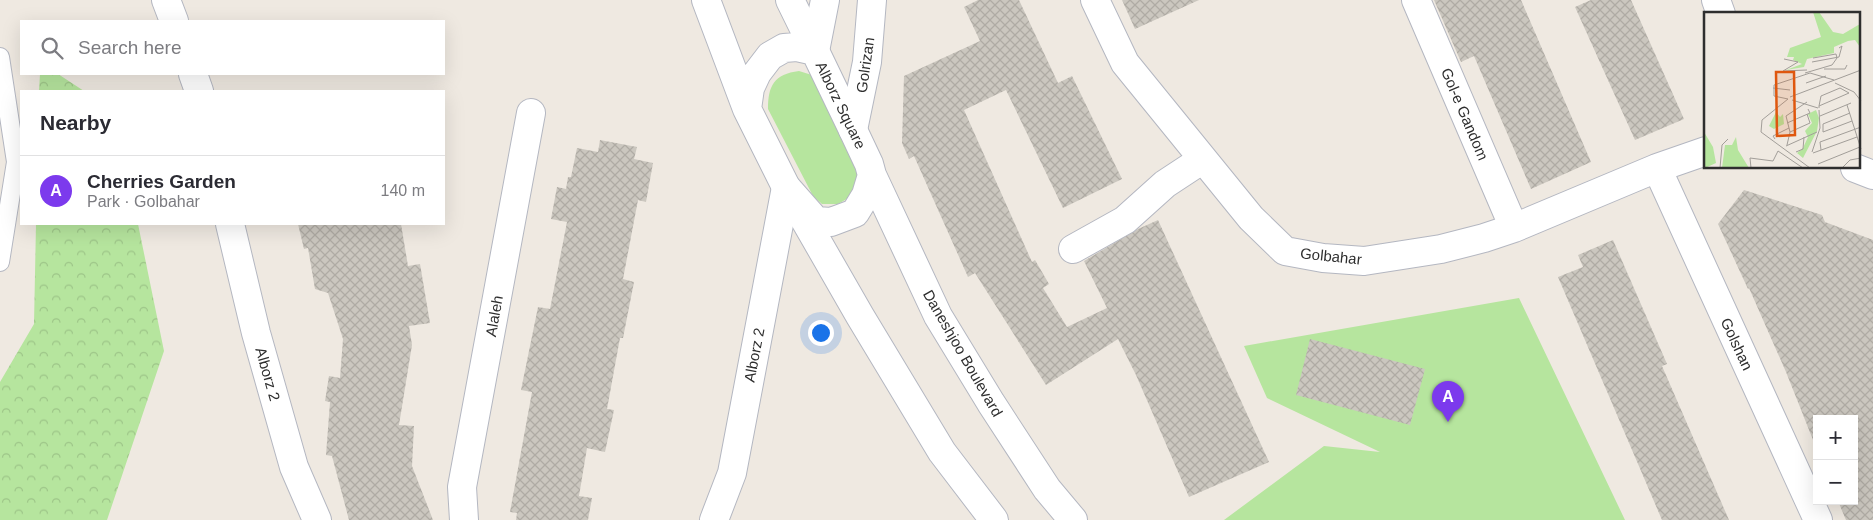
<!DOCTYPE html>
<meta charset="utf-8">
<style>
:root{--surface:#fff;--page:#f2f2f3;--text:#2b2b33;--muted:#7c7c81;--line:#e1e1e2;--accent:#7c3aed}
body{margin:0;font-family:Arial,sans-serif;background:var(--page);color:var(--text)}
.controls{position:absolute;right:15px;bottom:15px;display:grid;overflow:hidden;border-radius:0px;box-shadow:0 5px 20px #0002}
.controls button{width:45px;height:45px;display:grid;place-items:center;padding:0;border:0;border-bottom:1px solid var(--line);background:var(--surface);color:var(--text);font:25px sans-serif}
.you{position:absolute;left:820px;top:332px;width:18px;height:18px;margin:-12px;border:4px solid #fff;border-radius:50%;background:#1a73e8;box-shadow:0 0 0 8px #1a73e833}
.badge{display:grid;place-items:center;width:32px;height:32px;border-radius:50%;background:var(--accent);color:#fff;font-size:16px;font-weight:700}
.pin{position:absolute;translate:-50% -41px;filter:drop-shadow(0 1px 2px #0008)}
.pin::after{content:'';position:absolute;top:26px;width:18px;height:15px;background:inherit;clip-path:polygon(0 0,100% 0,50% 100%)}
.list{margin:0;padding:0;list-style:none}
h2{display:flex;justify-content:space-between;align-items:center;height:65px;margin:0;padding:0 20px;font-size:21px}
h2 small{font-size:16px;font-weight:400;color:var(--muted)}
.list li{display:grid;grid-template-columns:32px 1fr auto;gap:15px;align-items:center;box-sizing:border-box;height:70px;padding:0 20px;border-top:1px solid var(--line)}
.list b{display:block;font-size:19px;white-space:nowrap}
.list p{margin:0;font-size:16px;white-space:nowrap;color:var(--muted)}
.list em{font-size:16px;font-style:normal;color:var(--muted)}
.icon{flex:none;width:28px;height:28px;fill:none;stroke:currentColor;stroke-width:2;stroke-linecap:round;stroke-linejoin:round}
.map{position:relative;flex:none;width:1873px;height:520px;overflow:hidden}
.search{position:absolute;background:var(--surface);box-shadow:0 5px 20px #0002;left:20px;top:20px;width:425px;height:55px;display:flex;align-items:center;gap:12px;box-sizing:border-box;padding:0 18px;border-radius:0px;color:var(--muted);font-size:19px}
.panel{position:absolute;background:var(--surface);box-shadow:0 5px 20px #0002;left:20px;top:90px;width:425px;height:135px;border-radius:0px}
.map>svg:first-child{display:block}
.grass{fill:#b6e59e}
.forest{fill:url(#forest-crowns)}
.building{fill:url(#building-cross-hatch)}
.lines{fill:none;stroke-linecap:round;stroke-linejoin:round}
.service-casing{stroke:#b4b7c1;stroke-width:20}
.minor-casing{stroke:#b4b7c1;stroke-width:30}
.tertiary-casing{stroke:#b4b7c1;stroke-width:30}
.secondary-casing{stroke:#b4b7c1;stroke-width:30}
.service{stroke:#fff;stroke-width:18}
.minor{stroke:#fff;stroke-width:28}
.tertiary{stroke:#fff;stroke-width:28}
.secondary{stroke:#fff;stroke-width:28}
.labels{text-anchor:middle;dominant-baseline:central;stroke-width:4;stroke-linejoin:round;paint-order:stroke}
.street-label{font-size:15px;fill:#2e2e2e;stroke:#fff}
.inset-road{fill:none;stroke:#a29e99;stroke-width:1}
.view{fill:#df570e;fill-opacity:0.15;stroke:#df570e;stroke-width:2.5}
.inset-edge{fill:none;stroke:#2e2e2e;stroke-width:2.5}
</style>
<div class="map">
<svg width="1873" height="520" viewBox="0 0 1873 520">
<defs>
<pattern id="forest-crowns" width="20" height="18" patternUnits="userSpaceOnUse" patternTransform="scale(1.25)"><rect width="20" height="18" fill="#b6e59e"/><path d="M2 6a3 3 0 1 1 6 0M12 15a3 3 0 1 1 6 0" fill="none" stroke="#9dc588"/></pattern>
<pattern id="building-cross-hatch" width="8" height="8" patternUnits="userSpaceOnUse" patternTransform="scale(1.25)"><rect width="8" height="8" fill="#cbc7bf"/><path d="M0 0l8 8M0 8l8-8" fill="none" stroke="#afaba4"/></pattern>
</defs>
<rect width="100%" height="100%" fill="#efe9e1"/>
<path class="grass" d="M 799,71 L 815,76 L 858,171 L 859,184 L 852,196 L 838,204 L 822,204 L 813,196 L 768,109 C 768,86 774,74 799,71 Z
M 1519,298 L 1625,520 L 1224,520 L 1324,446 L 1380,452 L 1267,398 L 1244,346 Z"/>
<path class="forest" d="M 40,74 L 58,74 L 84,91 L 39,91 Z
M 36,224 L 138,224 L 164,351 L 107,520 L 0,520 L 0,382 L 34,324 Z"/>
<path class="building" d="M 978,0 L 1019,0 L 1058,83 L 1072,76 L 1122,179 L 1063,208 L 1006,90 L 964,110 L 1032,262 L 1035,260 L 1049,284 L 1043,288 L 1067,327 L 1107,308 L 1084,261 L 1138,229 L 1158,220 L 1269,462 L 1189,497 L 1136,375 L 1118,339 L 1046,385 L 975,273 L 968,277 L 914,156 L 909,159 L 902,143 L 904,76 L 980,41 L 964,7 Z
M 1122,0 L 1199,0 L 1135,29 Z
M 1434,0 L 1521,0 L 1591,162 L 1531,189 L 1474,56 L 1461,62 Z
M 1591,0 L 1631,0 L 1684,119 L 1635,140 L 1575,7 Z
M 600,140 L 637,147 L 634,159 L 653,163 L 646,202 L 638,200 L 623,279 L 634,282 L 623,338 L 620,338 L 607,409 L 614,410 L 605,452 L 587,448 L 579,496 L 592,498 L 588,520 L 516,520 L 517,513 L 510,512 L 532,392 L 521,390 L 538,307 L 550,309 L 567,222 L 551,219 L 557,187 L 566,189 L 568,177 L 571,177 L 577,148 L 598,152 Z
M 1744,190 L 1822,215 L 1825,222 L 1873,240 L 1873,520 L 1846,520 L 1838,501 L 1854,501 L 1854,419 L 1817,419 L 1817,450 L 1786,372 L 1749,288 L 1748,289 L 1718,224 Z
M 298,224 L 401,224 L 408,266 L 420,264 L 430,323 L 409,326 L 412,345 L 399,425 L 414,426 L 412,466 L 433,520 L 349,520 L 332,456 L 326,455 L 330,402 L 325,401 L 329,376 L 340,378 L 343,339 L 328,293 L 315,289 L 308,248 L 304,249 Z
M 1613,240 L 1667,364 L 1662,366 L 1729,520 L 1662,520 L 1558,277 L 1583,267 L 1578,255 Z
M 1310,339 L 1425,369 L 1410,425 L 1296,395 Z"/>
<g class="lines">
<defs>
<path id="service" d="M 0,57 L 16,162 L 0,262"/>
<path id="minor" d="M 166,0 L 174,21
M 1095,0 L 1125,63 L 1251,218 L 1285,251 L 1323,258 L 1364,261 L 1441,249 L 1484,238 L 1514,228 L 1657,168 L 1706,151
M 1416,0 L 1514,228
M 1716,0 L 1721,14
M 193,74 L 199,91
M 1657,168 L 1818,520
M 1855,168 L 1873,175
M 230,224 L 256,333 L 294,467 L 317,520
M 1073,249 L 1125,220 L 1165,184 L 1203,159
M 464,520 L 462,487 L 531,113
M 714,520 L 732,473 L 786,187"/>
<path id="tertiary" d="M 815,51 L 825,0
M 853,130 L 867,62 L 872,0"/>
<path id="secondary" d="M 706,0 L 747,109
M 790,0 L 815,51
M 797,47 L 815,51 L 853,130 L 869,164 L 872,175 L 866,195 L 855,213 L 831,222 L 816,221 L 786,187 L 747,109 L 750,88 L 757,73 L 770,56 L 784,48 Z
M 872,175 L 938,316 L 991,403 L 1047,489 L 1073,520
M 798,208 L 860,316 L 942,452 L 994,520"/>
</defs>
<use href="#service" class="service-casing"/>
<use href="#minor" class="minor-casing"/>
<use href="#tertiary" class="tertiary-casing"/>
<use href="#secondary" class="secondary-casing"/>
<use href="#service" class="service"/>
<use href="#minor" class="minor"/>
<use href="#tertiary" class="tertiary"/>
<use href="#secondary" class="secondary"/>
</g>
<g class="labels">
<g class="street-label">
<text transform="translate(865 65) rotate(-82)">Golrizan</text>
<text transform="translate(841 105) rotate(64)">Alborz Square</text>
<text transform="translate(1465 114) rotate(67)">Gol-e Gandom</text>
<text transform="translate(1331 256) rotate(6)">Golbahar</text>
<text transform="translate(494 316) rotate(-80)">Alaleh</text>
<text transform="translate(1737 344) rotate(65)">Golshan</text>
<text transform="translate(963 353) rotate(60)">Daneshjoo Boulevard</text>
<text transform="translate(754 355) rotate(-79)">Alborz 2</text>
<text transform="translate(268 374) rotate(74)">Alborz 2</text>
</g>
</g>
<g transform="translate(1704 12)">
<rect width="156" height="156" fill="#efe9e1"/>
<path d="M 72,100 L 76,105 L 79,102 L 80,112 L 70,117 L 65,114 ZM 32,125 L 34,138 L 45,156 L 18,156 L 21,133 L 28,133 Z" fill="#b6e59e"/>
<path d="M 109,0 L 115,0 L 129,20 L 139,22 L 156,12 L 156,35 L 151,28 L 144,29 L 130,35 L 130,41 L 103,47 L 100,55 L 82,58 L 98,52 L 89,48 L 90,45 L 83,45 L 86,36 L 117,25 ZM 0,120 L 9,135 L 12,151 L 1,156 Z" fill="#b6e59e"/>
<path d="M 112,98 L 115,106 L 113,119 L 99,146 L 93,141 L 99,136 L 104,125 L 101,119 L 108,111 L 104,102 Z" fill="#b6e59e"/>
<path class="inset-road" d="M 80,47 L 94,50 L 79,59 L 103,58M 108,50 L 135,45 L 138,34 L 135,36M 120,57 L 141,57 L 143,53M 101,61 L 128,53 L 133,46 L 132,42 L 109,46M 102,71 L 122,64M 131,71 L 150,80 L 157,89M 69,76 L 86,78M 86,85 L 157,58M 84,87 L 70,84 L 70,73 L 106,61 L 130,68M 84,87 L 58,108 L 57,120 L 106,156M 88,88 L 114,96M 143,93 L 157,137M 115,96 L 115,94 L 117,84 L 136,76 L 145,81 L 115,94M 146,101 L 119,112 L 119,120 L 148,109M 116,104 L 147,91M 83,111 L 106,101 L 104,97M 86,120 L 106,111 L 103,102M 71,127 L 69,124 L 85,116M 83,133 L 86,120 L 82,104 L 103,90M 82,134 L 113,120M 117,138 L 116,130 L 157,115M 92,140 L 99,137 L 100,125M 108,140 L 116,116 L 115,98M 109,141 L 153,125M 114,152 L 156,135M 16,156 L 18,133 L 24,127M 47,156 L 46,146 L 69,149 L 74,139 L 99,156M 138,156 L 146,148 L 157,146"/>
<path class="view" d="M 72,60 L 90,60 L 91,123 L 73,124 Z"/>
<rect width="156" height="156" class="inset-edge"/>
</g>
</svg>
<div class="controls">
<button>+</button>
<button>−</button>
</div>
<div class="you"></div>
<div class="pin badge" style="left:1448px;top:422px">A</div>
<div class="search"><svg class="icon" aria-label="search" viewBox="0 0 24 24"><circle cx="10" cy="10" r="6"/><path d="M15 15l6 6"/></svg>Search here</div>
<section class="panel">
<h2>Nearby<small></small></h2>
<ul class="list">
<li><span class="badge">A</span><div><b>Cherries Garden</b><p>Park · Golbahar</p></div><em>140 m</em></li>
</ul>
</section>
</div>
